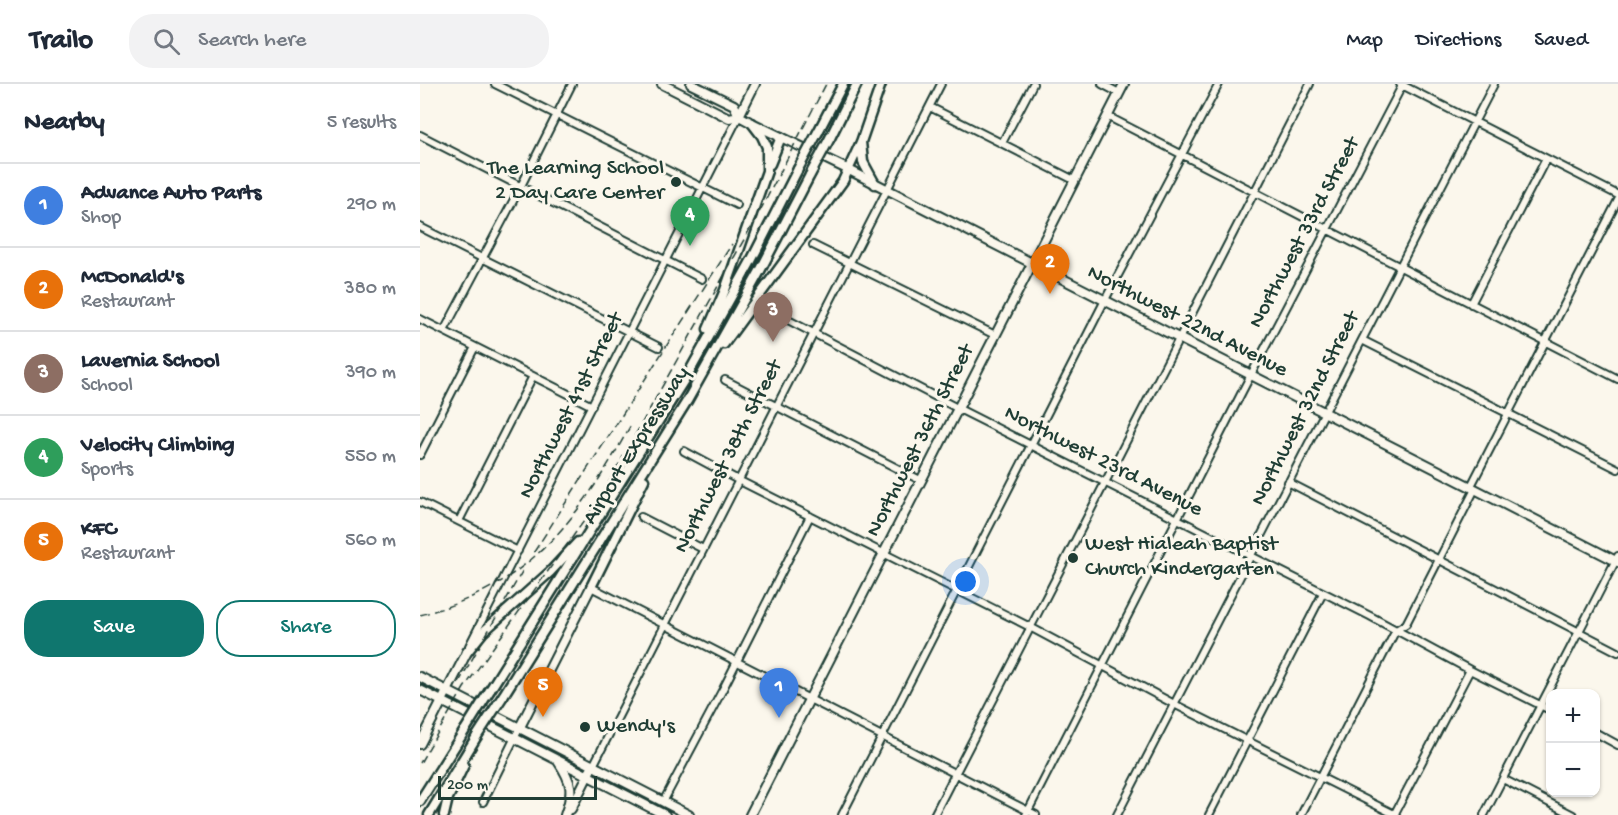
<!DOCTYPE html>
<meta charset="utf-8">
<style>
:root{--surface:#fff;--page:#f2f2f3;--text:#1f2937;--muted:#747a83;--line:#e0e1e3;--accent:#0f766e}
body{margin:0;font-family:"Gochi Hand",sans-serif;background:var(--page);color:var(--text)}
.controls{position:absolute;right:18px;bottom:18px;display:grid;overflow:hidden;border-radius:12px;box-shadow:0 2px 4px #0004}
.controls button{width:54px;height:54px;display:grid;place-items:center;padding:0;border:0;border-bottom:2px solid var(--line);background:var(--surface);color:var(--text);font:30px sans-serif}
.scale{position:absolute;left:18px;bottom:15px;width:159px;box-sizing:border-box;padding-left:6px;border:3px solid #1f3d34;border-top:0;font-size:16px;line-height:21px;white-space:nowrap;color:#1f3d34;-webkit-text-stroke:4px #fbf7ec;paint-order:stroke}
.you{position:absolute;left:546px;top:498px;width:21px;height:21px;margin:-15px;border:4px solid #fff;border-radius:50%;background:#1a73e8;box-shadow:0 0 0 9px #1a73e833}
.badge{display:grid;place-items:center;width:39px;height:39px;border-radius:50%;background:var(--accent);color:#fff;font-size:20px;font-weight:700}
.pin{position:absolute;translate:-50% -50px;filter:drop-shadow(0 2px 3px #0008)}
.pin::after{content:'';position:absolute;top:32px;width:21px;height:18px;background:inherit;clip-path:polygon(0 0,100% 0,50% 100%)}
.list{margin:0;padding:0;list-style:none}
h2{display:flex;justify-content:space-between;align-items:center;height:78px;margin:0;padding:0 24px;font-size:26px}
h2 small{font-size:20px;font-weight:400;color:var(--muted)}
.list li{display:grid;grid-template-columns:39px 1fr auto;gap:18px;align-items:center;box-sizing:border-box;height:84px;padding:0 24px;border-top:2px solid var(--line)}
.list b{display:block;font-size:22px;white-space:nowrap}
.list p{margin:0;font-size:20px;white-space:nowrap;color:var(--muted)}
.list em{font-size:20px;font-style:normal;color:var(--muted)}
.actions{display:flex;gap:12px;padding:18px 24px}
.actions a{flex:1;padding:14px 0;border:2px solid var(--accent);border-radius:24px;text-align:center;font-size:21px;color:var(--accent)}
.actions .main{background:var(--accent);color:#fff}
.icon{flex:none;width:33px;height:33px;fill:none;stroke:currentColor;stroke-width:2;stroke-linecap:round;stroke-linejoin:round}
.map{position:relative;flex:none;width:1198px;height:731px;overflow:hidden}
header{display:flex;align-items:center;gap:36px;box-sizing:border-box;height:84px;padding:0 30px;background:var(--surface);border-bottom:2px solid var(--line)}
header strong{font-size:28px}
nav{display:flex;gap:33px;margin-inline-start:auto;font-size:21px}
.search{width:420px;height:54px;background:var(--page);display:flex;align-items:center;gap:15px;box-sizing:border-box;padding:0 21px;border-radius:24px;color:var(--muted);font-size:22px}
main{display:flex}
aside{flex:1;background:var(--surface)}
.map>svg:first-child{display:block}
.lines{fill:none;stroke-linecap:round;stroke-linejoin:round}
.minor-casing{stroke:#1f3d34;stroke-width:10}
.major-casing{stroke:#1f3d34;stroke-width:12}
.highway-casing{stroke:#1f3d34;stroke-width:13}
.minor{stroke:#fbf7ec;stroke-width:6}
.major{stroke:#fbf7ec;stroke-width:8}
.highway{stroke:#fbf7ec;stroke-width:8}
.rail{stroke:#1f3d34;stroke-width:1.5;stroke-dasharray:9 4.5;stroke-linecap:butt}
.highway-bridge-casing{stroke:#1f3d34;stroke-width:13;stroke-linecap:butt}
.highway-bridge{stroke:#fbf7ec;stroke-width:8}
.poi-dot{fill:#1f3d34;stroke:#fbf7ec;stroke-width:2}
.labels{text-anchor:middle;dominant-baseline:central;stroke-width:6;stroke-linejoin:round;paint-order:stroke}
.poi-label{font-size:22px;fill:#1f3d34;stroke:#fbf7ec;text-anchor:start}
.street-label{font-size:22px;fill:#1f3d34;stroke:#fbf7ec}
</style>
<header>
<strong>Trailo</strong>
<div class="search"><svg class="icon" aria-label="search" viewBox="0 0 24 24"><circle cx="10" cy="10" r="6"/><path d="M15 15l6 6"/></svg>Search here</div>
<nav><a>Map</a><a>Directions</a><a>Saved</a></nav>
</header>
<main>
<aside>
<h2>Nearby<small>5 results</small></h2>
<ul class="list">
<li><span class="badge" style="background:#3f7fe0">1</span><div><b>Advance Auto Parts</b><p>Shop</p></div><em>290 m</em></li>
<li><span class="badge" style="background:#e8710a">2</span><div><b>McDonald's</b><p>Restaurant</p></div><em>380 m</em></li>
<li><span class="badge" style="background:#8d6e63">3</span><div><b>Lavernia School</b><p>School</p></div><em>390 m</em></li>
<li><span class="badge" style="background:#2e9e5b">4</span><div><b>Velocity Climbing</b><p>Sports</p></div><em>550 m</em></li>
<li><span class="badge" style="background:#e8710a">5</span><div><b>KFC</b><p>Restaurant</p></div><em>560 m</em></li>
</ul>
<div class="actions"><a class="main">Save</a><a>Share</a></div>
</aside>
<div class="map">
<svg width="1198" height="731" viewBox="0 0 1198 731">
<rect width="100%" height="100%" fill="#fbf7ec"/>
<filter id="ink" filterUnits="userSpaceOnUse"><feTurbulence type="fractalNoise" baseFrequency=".0167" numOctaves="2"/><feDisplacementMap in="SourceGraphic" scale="12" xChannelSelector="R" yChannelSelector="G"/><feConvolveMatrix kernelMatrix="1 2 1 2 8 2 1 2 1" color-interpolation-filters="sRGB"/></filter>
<g filter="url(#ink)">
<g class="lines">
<defs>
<path id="minor" d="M 75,0 L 317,121
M 682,0 L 699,9
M 980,0 L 1198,111
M 510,23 L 654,96
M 687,32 L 1198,295
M 0,51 L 282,195
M 582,59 L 613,0
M 0,143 L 239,263
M 393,161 L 575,251
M 1051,220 L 1126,75
M 349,226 L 537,324 L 950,532 L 1050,586 L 1130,626
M 0,235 L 172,322
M 24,247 L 101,102 L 152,0
M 942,256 L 1198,385
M 305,296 L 500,396
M 264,367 L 318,396 L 610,543 L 754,620 L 976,731
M 0,371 L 55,263
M 868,398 L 1198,568
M 1051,402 L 1198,116
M 0,418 L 98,467
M 221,433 L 283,465
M 39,437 L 113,292
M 171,503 L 616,731
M 49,562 L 319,32
M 1176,649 L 1198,661
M 173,682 L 521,0
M 1083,695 L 1153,731
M 63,718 L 99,645
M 243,718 L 303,605 L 390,432
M 422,731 L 685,216 L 799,0
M 514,731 L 890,0
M 606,731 L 823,306 L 983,0
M 697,731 L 1074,0
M 789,731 L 903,509
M 881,731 L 976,546 L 986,540 L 1055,405
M 974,731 L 1050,586
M 1064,731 L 1198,472"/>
<path id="major" d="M 242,0 L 309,34 L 319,32
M 271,0 L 314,21 L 319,32 L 332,39 L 427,85 L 1198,478
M 319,32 L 335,0
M 0,593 L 269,731
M 0,606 L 245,731
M 99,645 L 171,503
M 0,660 L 47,568
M 138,677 C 152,698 154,707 145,731
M 151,725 L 170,687
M 330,731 L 704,0"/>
<path id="highway" d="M 398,48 L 423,0
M 410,54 L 437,0
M 441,58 L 443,78 L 455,100
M 350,80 L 361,53
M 288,245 L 305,206 L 347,87 L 347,63 L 342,52 L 332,39
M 304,260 L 423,97 L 441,58 L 461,0
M 171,503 L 224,396
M 47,568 L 63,548 L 130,488 L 158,458
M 70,606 L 271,285 L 330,179 L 378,85
M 83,612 L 267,317 L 340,187 L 390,91
M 0,717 L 45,646
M 9,731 L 57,652
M 24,731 L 28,714 L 44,681"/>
</defs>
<use href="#minor" class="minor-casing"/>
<use href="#major" class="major-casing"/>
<use href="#highway" class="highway-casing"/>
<use href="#minor" class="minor"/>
<use href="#major" class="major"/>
<use href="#highway" class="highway"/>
<path class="rail" d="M 114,468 L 312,160
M 0,531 C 112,502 159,434 212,339
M 38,600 L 103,486
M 0,679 L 44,604 L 179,416 L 341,125 L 406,0"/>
<defs>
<path id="highway-bridge" d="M 378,85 L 398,48
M 390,91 L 410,54
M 45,646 L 70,606
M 57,652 L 83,612"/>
</defs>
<use href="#highway-bridge" class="highway-bridge-casing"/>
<use href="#highway-bridge" class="highway-bridge"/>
</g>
</g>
<g class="poi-dot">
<circle cx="256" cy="98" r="6"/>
<circle cx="653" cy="474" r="6"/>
<circle cx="165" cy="643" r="6"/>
</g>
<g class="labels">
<g class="poi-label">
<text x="244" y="85" text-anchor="end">The Learning School<tspan x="244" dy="25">2 Day Care Center</tspan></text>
<text x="665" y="461">West Hialeah Baptist<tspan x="665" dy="25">Church Kindergarten</tspan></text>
<text x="177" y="643">Wendy's</text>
</g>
<g class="street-label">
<text transform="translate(885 149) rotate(-62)">Northwest 33rd Street</text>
<text transform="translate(767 238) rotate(27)">Northwest 22nd Avenue</text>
<text transform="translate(152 322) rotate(-63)">Northwest 41st Street</text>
<text transform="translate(886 325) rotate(-63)">Northwest 32nd Street</text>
<text transform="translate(501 357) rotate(-63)">Northwest 36th Street</text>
<text transform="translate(217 362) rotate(-58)">Airport Expressway</text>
<text transform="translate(309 373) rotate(-63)">Northwest 38th Street</text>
<text transform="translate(683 378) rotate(27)">Northwest 23rd Avenue</text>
</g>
</g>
</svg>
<div class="controls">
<button>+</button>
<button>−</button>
</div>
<div class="scale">200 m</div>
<div class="you"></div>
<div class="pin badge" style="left:359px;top:634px;background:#3f7fe0">1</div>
<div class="pin badge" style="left:630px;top:210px;background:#e8710a">2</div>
<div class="pin badge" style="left:353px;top:258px;background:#8d6e63">3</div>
<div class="pin badge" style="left:270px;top:162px;background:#2e9e5b">4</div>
<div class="pin badge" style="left:123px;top:633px;background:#e8710a">5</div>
</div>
</main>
